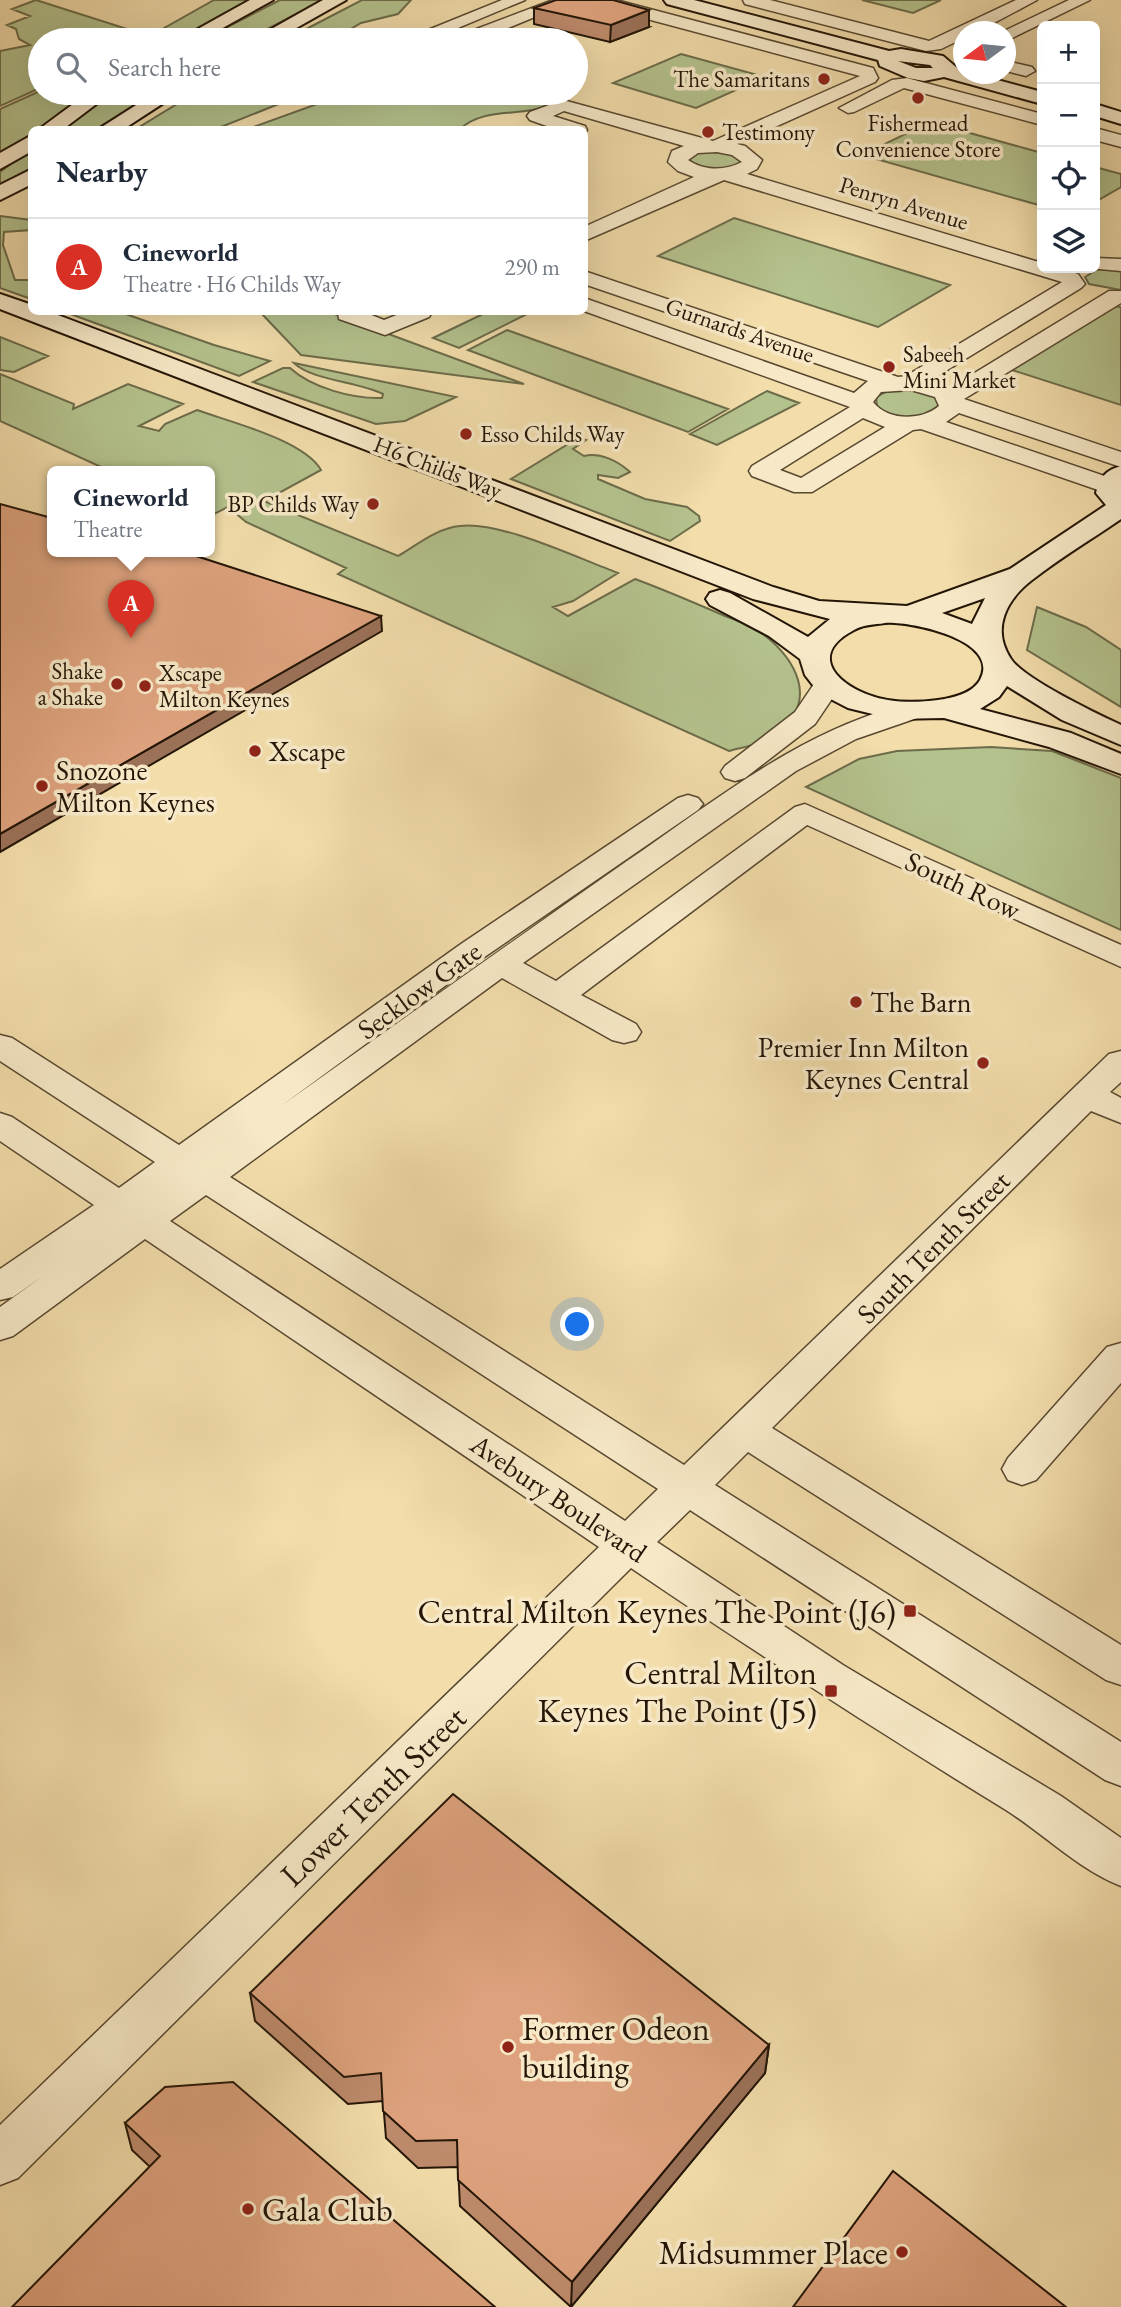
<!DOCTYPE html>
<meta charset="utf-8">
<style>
:root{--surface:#fff;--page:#f2f2f3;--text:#1f2937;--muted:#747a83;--line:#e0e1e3;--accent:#d93025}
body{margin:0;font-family:"EB Garamond",serif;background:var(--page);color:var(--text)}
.controls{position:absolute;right:21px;top:21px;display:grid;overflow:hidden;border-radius:10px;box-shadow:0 7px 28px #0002}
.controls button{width:63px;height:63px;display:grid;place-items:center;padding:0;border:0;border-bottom:2px solid var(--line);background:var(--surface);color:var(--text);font:35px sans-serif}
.compass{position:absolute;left:953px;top:21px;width:63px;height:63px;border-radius:50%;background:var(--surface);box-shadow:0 7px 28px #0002;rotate:255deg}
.you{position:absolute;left:578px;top:1325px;width:24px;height:24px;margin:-18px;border:5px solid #fff;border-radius:50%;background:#1a73e8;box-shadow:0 0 0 10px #1a73e833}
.badge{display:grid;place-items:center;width:46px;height:46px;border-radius:50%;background:var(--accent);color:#fff;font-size:23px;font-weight:700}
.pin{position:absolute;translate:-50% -58px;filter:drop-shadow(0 2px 4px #0008)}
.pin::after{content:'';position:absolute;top:37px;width:24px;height:21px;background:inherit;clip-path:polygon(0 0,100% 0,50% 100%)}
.popup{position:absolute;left:47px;top:466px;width:168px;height:91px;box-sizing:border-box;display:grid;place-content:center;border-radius:10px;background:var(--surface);filter:drop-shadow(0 2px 5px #0005);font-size:23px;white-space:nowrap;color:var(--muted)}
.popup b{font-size:26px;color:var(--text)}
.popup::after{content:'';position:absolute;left:50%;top:100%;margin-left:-14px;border:14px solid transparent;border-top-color:var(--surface)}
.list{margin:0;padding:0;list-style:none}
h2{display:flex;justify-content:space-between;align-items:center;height:91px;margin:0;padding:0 28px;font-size:30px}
h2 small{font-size:23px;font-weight:400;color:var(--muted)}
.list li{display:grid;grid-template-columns:46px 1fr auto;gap:21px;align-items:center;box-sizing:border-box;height:98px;padding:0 28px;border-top:2px solid var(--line)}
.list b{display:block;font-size:26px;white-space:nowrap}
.list p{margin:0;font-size:23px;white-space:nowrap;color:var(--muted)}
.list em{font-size:23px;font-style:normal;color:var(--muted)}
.icon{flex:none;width:38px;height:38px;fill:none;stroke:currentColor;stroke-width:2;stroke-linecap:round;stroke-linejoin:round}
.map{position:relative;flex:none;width:1121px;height:2307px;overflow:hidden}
.search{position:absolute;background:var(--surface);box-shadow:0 7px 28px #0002;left:28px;top:28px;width:560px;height:77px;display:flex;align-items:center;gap:18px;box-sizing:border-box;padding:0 24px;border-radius:38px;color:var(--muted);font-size:26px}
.panel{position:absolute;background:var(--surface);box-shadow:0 7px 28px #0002;left:28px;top:126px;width:560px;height:189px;border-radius:10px}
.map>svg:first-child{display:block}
.green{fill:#b4c28d;stroke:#6c6c4a;stroke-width:2}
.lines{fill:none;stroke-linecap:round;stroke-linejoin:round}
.street-casing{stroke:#584830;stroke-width:3}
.secondary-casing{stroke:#241607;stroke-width:4}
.street{fill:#f7e9c8;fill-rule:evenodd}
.secondary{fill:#f7e9c8;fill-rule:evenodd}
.wall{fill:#be8b6c;stroke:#241607;stroke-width:2}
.shaded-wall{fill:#9b7158;stroke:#241607;stroke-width:2}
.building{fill:#dda27d;stroke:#241607;stroke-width:2}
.poi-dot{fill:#8f2418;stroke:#f7e9c8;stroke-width:2.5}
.labels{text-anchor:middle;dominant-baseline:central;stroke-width:7;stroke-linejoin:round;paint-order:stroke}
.far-poi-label{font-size:23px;fill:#241607;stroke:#f7e9c8;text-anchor:start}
.far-street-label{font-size:23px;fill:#241607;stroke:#f7e9c8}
.poi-label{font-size:28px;fill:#241607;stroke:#f7e9c8;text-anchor:start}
.street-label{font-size:28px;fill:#241607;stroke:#f7e9c8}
.near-poi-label{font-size:33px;fill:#241607;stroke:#f7e9c8;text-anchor:end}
.near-street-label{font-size:33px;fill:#241607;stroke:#f7e9c8}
</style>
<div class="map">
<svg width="1121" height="2307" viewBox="0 0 1121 2307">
<rect width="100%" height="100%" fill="#f2ddab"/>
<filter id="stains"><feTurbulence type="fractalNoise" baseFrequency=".00286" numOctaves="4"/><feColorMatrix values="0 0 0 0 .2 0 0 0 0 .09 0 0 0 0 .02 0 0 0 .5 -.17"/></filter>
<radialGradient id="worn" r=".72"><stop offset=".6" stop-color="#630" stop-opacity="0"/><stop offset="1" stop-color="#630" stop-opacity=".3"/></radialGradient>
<path class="green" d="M 36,0 L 146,35 L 137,40 L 40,40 L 40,88 L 0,106 L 0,51 L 30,45 L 19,39 L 16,29 L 7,25 L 30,16 L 12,9 Z
M 214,0 L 264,0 L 187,40 L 143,40 Z
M 280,0 L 323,0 L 246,40 L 202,40 Z
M 362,0 L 411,0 L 398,14 L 361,23 L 332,40 L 285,40 Z
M 862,0 L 941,0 L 913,13 Z
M 681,54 L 765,77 L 696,108 L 613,83 Z
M 40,91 L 101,93 L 48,129 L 32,130 L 31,141 L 0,163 L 0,109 Z
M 112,93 L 158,93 L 96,129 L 59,130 Z
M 195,93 L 306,93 L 216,129 L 136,129 Z
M 322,93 L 554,93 L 552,104 C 523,118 485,106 460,129 L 245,130 L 320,103 Z
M 930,122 L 1042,153 L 1042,206 L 862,155 Z
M 31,149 L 31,168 L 0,186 L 0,172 Z
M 731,151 L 744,163 L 723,171 L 689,166 L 685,155 L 691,152 Z
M 1095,167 L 1121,174 L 1121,187 L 1095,202 Z
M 0,216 L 31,220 L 31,230 L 4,232 L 3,245 L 15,280 L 31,280 L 31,299 L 0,288 Z
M 734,218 L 950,285 L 878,327 L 658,256 Z
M 1098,269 L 1121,270 L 1121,290 L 1089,284 L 1085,277 Z
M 1110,306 L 1121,307 L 1121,405 L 1012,370 Z
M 65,312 L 120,312 L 214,345 L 270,361 L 239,376 Z
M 260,312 L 329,312 L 524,384 L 301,355 Z
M 487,312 L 529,313 L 459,348 L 433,338 Z
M 507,330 L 728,409 L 688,432 L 468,350 Z
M 0,337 L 48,356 L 14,372 L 0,370 Z
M 294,363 L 456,397 L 405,421 L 376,424 L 253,382 L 283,368 L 290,368 C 312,388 353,399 382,398 L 383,394 C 357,381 313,381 294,363 Z
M 0,374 L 74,404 L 73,409 L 128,384 L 183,404 L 139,426 L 159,431 L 165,424 L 197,410 C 230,422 304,440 321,470 L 264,501 L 398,556 C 417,545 437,528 460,526 C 501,521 577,558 618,573 L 573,601 L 553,607 L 568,616 L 635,579 C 665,590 695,603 725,616 C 735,620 749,624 759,631 C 796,658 821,701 775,735 C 763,744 743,747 729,751 L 338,574 L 346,568 L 246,522 L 228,507 L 210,516 L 210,472 L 112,472 L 0,421 Z
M 910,388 L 937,397 L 940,407 C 926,423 892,418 877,407 L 876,397 L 889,390 Z
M 767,391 L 799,403 L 717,445 L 690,434 Z
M 578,437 L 586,440 L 573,449 L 584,456 C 600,452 618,461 630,472 L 618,478 L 598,475 L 598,479 L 645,499 L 687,507 L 699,516 L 700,521 L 670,541 L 511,479 L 568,444 L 559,439 Z
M 1037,607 L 1086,627 L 1121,650 L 1121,707 L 1027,650 Z
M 991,747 L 1052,751 L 1121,778 L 1121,930 L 806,787 L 859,759 L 897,751 Z"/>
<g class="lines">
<defs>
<path id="street" d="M 502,0 L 525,0 L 453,30 L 466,33 L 553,0 L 576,0 L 479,40 L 453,40 L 428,30 Z
M 589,0 L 616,0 L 873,68 L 878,78 L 875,82 L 737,144 L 745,146 L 762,160 L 757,169 L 747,174 L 1042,263 L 1042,268 L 1059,268 L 1078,274 L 1085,284 L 1081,288 L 931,380 L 950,388 L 1109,291 L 1121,291 L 1121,303 L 964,399 L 1121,452 L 1121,467 L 959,413 L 946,422 L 1119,481 L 1119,491 L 1101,491 L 921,429 L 913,430 L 812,492 L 794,492 L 752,476 L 749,471 L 752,466 L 850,407 L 584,311 L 584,298 L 854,393 L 868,381 L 584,284 L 584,271 L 898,377 L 906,376 L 1062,282 L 724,180 L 584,241 L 584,227 L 694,177 L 678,171 L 668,162 L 672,151 L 684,146 L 564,111 L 553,116 L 585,126 L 587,130 L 584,134 L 584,130 L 558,130 L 530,120 L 527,116 L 530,112 L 563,100 L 713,141 L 860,76 L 591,4 ZM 717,152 L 732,155 L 742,162 C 725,171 704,171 688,160 L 698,153 ZM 911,390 L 935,397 L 939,406 C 921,421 888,421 873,402 L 881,392 ZM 863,418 L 885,427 L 801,478 L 780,470 Z
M 743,0 L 770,0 L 929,41 L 1016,0 L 1037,0 L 977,32 L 964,32 L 964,38 L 941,49 L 926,51 L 745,4 Z
M 1069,0 L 1090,0 L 1006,41 L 1006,32 L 1002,32 Z
M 1006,61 L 1032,67 L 1035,71 L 1026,76 L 1006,71 Z
M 907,78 L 1042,114 L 1042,125 L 904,88 L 854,112 L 848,113 L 839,108 L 892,80 Z
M 1095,128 L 1121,135 L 1121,147 L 1095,140 Z
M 1095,258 L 1121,259 L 1121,271 L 1088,268 L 1095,268 Z
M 338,312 L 364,312 L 384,320 L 404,312 L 432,312 L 429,317 L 385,335 L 339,319 Z
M 828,676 L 838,678 L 842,684 L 815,724 L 745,778 L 735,781 L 725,778 L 721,772 L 725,766 L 795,712 L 818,678 Z
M 907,704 L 917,706 L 921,712 L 917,718 L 856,739 L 796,771 L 523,963 L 556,981 L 795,807 L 805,804 L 1121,945 L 1121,967 L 807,825 L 581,995 L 636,1024 L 641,1032 L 636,1040 L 624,1043 L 612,1040 L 502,978 L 230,1177 L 684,1465 L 1109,1054 L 1121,1051 L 1121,1082 L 1110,1092 L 1121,1098 L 1121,1123 L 1091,1111 L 772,1428 L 1121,1645 L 1121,1685 L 1106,1680 L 748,1452 L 715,1485 L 1121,1742 L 1121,1786 L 1105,1780 L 690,1510 L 657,1542 L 843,1665 L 1061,1796 L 1121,1838 L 1121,1886 C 1079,1870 1044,1834 1006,1810 C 879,1732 755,1652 631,1568 L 18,2178 L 0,2185 L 0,2125 L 599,1547 L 145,1239 L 13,1336 L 0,1340 L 0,1307 L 43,1276 L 13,1297 L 0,1300 L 0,1269 L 94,1205 L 0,1141 L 0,1113 L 12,1117 L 119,1188 L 155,1162 L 0,1061 L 0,1035 L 12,1038 L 179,1145 L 461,944 L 678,798 L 688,795 L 698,798 L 703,804 L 698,810 L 483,958 L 281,1106 C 396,1024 511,942 627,861 C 715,801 801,730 907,704 ZM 206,1195 L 658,1489 L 625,1521 L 170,1221 Z
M 1121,1343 L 1121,1383 L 1036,1480 L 1022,1485 L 1008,1480 L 1002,1469 L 1008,1458 L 1107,1347 Z"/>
<path id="secondary" d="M 250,0 L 273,0 L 201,40 L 178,40 Z
M 323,0 L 346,0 L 275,40 L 252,40 Z
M 664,0 L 694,0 L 889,51 L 901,49 L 943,56 L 964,74 L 975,74 L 1042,92 L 1042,104 L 944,77 L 924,81 L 908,78 L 880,66 L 878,60 L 667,4 ZM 898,61 L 930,65 L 933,68 L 916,68 Z
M 88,93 L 111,93 L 62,130 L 38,130 Z
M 155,93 L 179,93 L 122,130 L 97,130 Z
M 1095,104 L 1121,112 L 1121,124 L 1095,116 Z
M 32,135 L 32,151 L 0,169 L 0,153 Z
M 32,169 L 32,184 L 0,200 L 0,185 Z
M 0,294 L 32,305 L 32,312 L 50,312 L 773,587 L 819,601 L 907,606 L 1010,569 L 1106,505 L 1096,493 C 1099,478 1106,470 1121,466 L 1121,519 C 1092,539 1060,558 1032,580 C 1006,600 991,629 1011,659 C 1024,679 1097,714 1121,725 L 1121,745 L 1062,720 L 1007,686 L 999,697 L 980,709 L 1071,733 L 1121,754 L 1121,774 L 1049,747 L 944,718 L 893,719 L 848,708 L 819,693 L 805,675 L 800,659 L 769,636 L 710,605 L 706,599 L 710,593 L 720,590 L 730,593 L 808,637 L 830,619 L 753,599 L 0,309 ZM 985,598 L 972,624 L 942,613 ZM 885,623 C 910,621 1002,640 980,680 C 972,694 952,698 938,700 C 915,703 890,703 869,695 C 833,682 810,653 854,630 C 864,624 874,625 885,623 Z"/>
</defs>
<use href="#street" class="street-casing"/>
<use href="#secondary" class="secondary-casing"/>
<use href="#street" class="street"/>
<use href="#secondary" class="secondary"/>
</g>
<path class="wall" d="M 534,8 L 649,27 L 610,42 L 534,24 Z
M 250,1993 L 769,2045 L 765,2073 L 571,2307 L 460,2206 L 458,2167 L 418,2168 L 386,2138 L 383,2101 L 348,2104 L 255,2021 Z
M 125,2123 L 495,2307 L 150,2167 L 132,2150 Z"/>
<path class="shaded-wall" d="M 649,10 L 649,27 L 610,42 L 611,25 Z
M 381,616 L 382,631 L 0,852 L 0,834 Z
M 769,2045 L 765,2073 L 571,2307 L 572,2282 Z"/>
<path class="building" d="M 556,0 L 613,0 L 649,10 L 611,25 L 534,8 Z
M 0,504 L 52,518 L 52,552 L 184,552 L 381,616 L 0,834 Z
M 453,1794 L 769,2045 L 572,2282 L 458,2180 L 457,2140 L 416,2141 L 383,2111 L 381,2073 L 344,2077 L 250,1993 Z
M 233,2082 L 495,2307 L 12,2307 L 160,2156 L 125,2123 L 165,2087 Z
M 893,2171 L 1066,2307 L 793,2307 Z"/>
<g class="poi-dot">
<circle cx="824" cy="79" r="7"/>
<circle cx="918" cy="98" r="7"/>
<circle cx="708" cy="132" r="7"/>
<circle cx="889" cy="367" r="7"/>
<circle cx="466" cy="434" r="7"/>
<circle cx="373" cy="504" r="7"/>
<circle cx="117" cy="684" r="7"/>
<circle cx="145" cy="686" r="7"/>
<circle cx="255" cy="751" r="7"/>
<circle cx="42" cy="786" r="7"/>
<circle cx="856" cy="1002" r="7"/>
<circle cx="983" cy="1063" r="7"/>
<rect x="903" y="1604" width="14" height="14" rx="3.5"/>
<rect x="824" y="1684" width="14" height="14" rx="3.5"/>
<circle cx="508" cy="2047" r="7"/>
<circle cx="248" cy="2209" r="7"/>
<circle cx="902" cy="2252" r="7"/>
</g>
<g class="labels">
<g class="far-poi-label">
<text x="810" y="79" text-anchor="end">The Samaritans</text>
<text x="918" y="123" text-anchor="middle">Fishermead<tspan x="918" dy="26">Convenience Store</tspan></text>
<text x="722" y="132">Testimony</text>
<text x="903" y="354">Sabeeh<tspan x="903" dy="26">Mini Market</tspan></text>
<text x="480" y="434">Esso Childs Way</text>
<text x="359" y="504" text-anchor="end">BP Childs Way</text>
<text x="103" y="671" text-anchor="end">Shake<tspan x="103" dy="26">a Shake</tspan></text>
<text x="159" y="673">Xscape<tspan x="159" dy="26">Milton Keynes</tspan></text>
</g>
<g class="far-street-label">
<text transform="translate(904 203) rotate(17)">Penryn Avenue</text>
<text transform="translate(740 330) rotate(19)">Gurnards Avenue</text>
<text transform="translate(438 467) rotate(21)">H6 Childs Way</text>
</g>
<g class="poi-label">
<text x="269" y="751">Xscape</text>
<text x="56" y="770">Snozone<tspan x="56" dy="32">Milton Keynes</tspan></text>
<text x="870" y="1002">The Barn</text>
<text x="969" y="1047" text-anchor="end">Premier Inn Milton<tspan x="969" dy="32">Keynes Central</tspan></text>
</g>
<g class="street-label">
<text transform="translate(963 885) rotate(25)">South Row</text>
<text transform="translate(419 990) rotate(-36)">Secklow Gate</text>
<text transform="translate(933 1247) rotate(-45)">South Tenth Street</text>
<text transform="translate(559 1498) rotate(34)">Avebury Boulevard</text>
</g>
<g class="near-poi-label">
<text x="896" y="1611">Central Milton Keynes The Point (J6)</text>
<text x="817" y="1672">Central Milton<tspan x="817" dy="38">Keynes The Point (J5)</tspan></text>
<text x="522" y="2028" text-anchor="start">Former Odeon<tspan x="522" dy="38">building</tspan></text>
<text x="262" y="2209" text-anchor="start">Gala Club</text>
<text x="888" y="2252">Midsummer Place</text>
</g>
<g class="near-street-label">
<text transform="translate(373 1796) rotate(-44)">Lower Tenth Street</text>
</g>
</g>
<rect width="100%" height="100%" filter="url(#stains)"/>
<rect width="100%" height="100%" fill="url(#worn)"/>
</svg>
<div class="controls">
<button>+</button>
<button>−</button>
<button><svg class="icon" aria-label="locate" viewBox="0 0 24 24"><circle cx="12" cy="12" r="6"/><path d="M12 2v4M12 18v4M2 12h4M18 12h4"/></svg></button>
<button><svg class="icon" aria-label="layers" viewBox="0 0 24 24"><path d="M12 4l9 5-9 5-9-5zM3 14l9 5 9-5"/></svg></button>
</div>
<svg class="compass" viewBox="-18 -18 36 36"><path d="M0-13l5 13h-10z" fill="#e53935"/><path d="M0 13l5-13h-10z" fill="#747a83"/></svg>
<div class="you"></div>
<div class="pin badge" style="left:131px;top:638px">A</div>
<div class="popup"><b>Cineworld</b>Theatre</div>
<div class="search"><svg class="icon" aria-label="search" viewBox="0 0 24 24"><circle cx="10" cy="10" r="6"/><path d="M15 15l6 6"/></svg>Search here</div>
<section class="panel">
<h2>Nearby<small></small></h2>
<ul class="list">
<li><span class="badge">A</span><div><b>Cineworld</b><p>Theatre · H6 Childs Way</p></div><em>290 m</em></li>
</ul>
</section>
</div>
